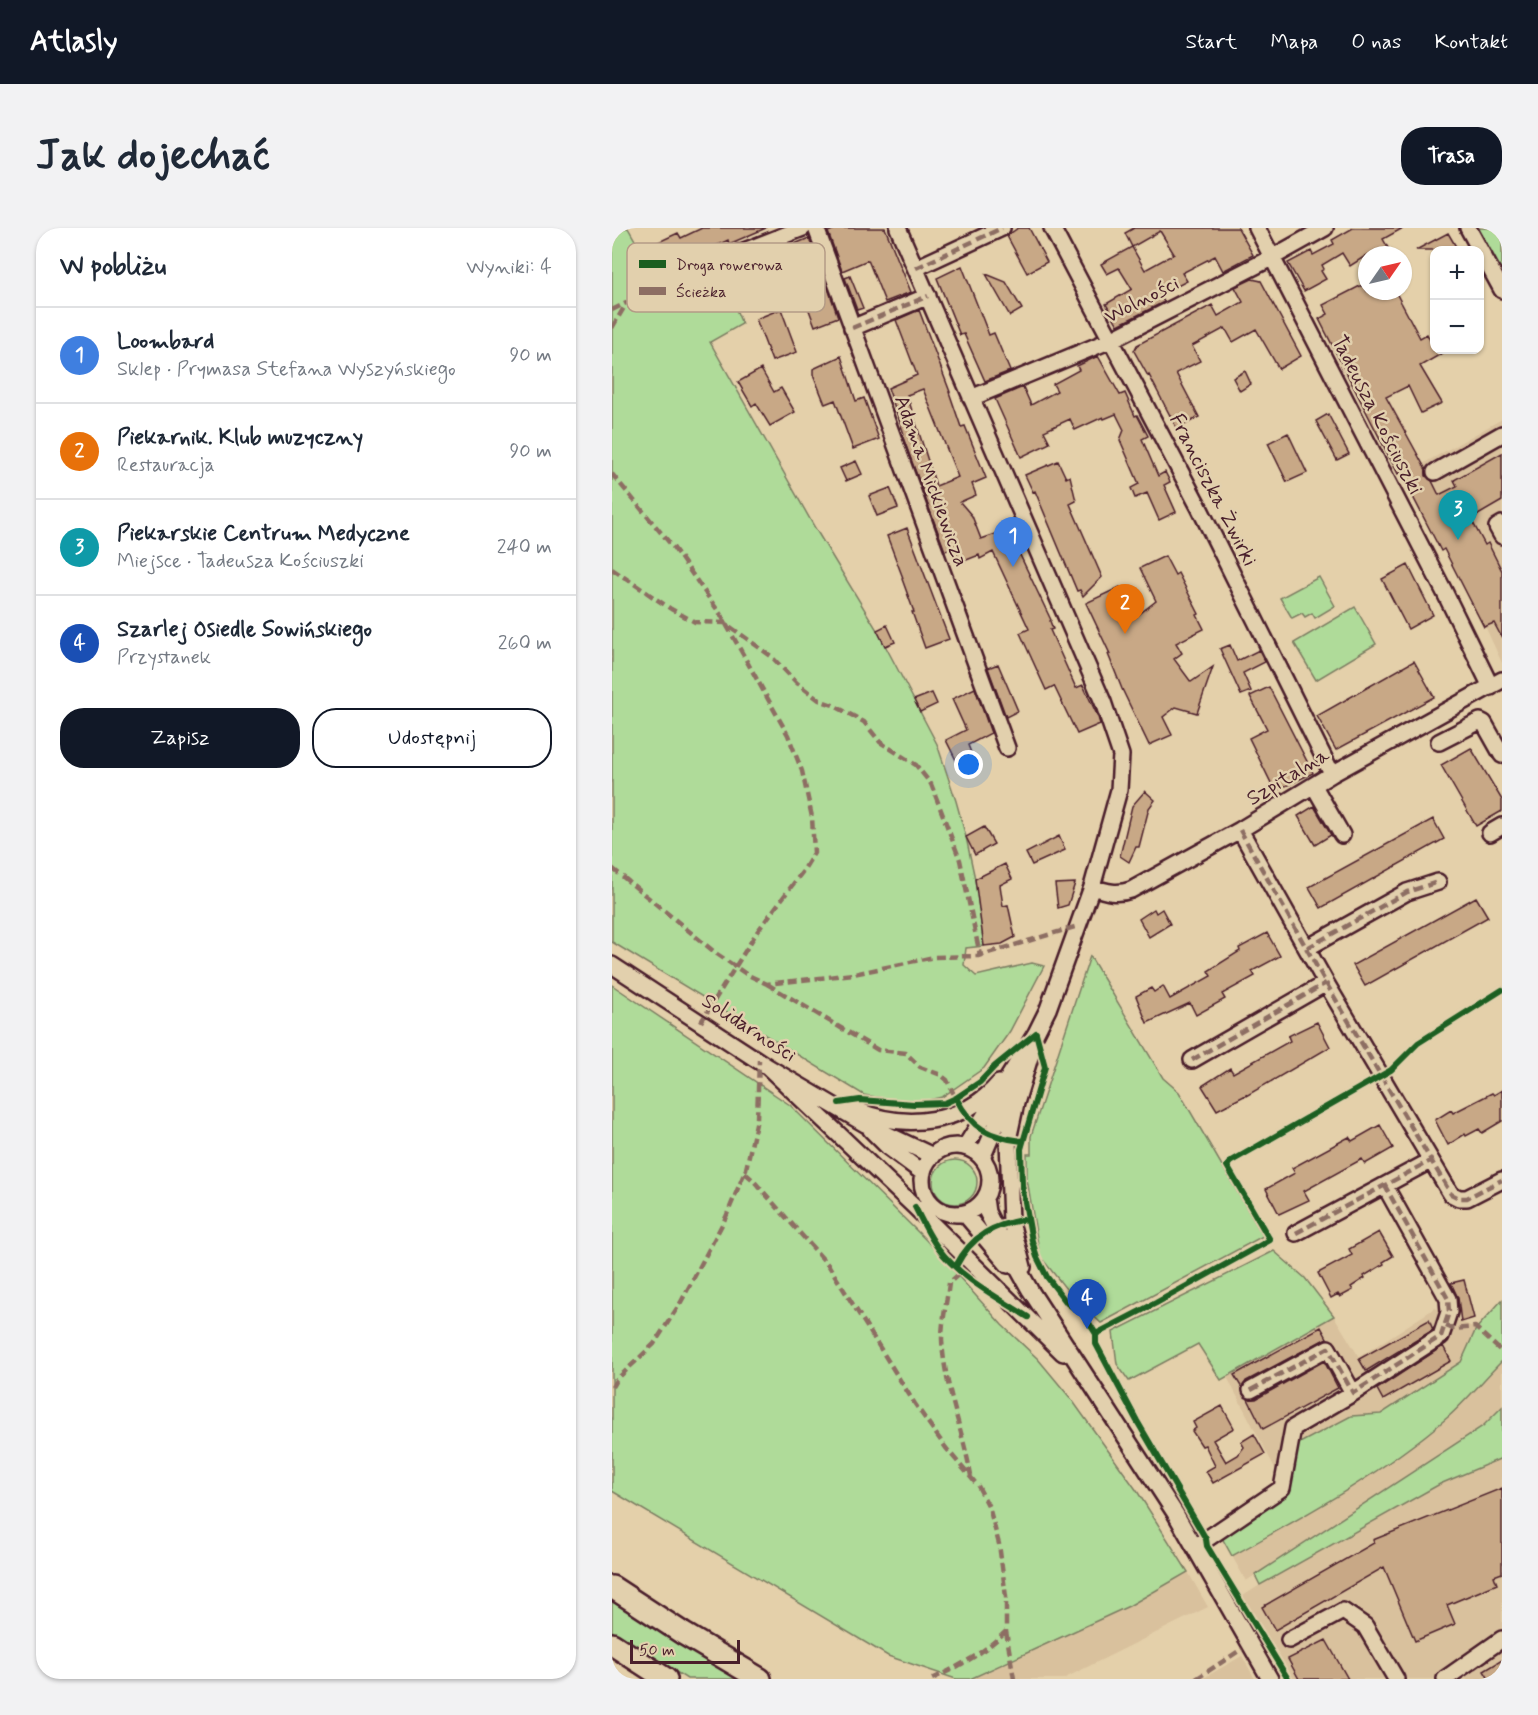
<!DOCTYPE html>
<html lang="pl">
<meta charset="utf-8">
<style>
:root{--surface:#fff;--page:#f2f2f3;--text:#1f2937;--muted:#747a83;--line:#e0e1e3;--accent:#111827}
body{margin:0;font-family:Mynerve,sans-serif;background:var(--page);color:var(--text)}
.controls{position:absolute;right:18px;top:18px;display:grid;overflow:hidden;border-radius:12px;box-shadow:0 2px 4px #0004}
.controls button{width:54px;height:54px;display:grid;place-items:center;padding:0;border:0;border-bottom:2px solid var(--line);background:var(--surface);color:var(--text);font:30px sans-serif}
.compass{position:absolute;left:746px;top:18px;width:54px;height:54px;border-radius:50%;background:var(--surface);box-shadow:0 2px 4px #0004;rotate:56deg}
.scale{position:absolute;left:18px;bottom:15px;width:110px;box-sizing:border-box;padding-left:6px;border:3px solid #4a1f2b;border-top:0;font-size:16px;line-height:21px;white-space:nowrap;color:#4a1f2b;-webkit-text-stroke:4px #e2d0ad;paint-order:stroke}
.you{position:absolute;left:357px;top:537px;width:21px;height:21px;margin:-15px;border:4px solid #fff;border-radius:50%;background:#1a73e8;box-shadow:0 0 0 9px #1a73e833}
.badge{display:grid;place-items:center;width:39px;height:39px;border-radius:50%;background:var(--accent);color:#fff;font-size:20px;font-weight:700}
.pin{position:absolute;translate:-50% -50px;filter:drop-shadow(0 2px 3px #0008)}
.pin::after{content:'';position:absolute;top:32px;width:21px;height:18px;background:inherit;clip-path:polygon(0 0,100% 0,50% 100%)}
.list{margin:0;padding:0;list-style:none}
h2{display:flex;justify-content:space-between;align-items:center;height:78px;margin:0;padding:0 24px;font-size:26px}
h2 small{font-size:20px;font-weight:400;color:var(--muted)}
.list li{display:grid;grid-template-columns:39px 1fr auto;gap:18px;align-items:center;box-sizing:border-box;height:96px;padding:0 24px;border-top:2px solid var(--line)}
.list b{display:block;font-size:22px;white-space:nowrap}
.list p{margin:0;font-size:20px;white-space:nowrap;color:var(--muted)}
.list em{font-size:20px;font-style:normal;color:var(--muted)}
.actions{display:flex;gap:12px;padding:18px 24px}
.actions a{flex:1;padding:14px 0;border:2px solid var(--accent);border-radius:24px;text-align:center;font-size:21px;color:var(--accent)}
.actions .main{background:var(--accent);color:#fff}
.map{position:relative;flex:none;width:890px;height:1451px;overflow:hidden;border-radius:24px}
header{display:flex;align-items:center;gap:36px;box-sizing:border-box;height:84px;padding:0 30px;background:var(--accent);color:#fff}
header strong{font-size:28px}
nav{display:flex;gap:33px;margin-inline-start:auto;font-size:21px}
.intro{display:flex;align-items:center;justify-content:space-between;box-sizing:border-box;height:144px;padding:0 36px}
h1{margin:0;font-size:42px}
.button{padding:15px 27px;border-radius:24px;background:var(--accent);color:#fff;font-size:21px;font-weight:700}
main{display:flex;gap:36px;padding:0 36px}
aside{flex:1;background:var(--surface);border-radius:24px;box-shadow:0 2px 4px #0004}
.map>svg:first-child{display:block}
.built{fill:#d9c19d}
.green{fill:#afdb99;stroke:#7c7d62;stroke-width:1.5}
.building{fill:#c8a886;stroke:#4a1f2b;stroke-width:1.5;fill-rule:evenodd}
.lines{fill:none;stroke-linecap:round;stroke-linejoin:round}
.minor-casing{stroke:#4a1f2b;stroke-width:20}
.highway-casing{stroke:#4a1f2b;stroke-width:26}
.minor{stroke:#e2d0ad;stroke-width:15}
.highway{stroke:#e2d0ad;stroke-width:21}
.quiet{stroke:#8d6e63;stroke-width:4.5;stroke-dasharray:9 4.5;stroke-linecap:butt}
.cycleway-casing{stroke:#e2d0ad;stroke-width:10}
.cycleway{stroke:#1b5e20;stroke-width:6}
.labels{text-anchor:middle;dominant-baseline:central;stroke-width:5;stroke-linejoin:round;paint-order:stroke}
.street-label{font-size:21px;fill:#4a1f2b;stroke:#e2d0ad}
.key{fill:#e2d0ad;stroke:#b49b86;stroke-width:1.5}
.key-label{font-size:16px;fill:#4a1f2b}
</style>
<header>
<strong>Atlasly</strong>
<nav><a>Start</a><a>Mapa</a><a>O nas</a><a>Kontakt</a></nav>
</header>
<div class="intro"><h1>Jak dojechać</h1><a class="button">Trasa</a></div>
<main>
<aside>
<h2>W pobliżu<small>Wyniki: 4</small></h2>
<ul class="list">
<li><span class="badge" style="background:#3f7fe0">1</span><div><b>Loombard</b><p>Sklep · Prymasa Stefana Wyszyńskiego</p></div><em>90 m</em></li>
<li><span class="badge" style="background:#e8710a">2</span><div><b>Piekarnik. Klub muzyczny</b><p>Restauracja</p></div><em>90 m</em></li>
<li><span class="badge" style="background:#0f9aa8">3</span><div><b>Piekarskie Centrum Medyczne</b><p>Miejsce · Tadeusza Kościuszki</p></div><em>240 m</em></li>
<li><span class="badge" style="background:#1a4fb4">4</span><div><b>Szarlej Osiedle Sowińskiego</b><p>Przystanek</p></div><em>260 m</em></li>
</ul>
<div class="actions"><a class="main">Zapisz</a><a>Udostępnij</a></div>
</aside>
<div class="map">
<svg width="890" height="1451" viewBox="0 0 890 1451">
<rect width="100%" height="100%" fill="#e4d0aa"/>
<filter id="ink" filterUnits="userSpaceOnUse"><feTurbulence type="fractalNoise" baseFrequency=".0167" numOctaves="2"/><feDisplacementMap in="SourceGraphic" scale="12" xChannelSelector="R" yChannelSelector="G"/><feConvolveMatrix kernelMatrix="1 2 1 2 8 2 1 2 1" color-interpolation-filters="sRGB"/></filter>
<g filter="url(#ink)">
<path class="built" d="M 890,191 L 890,435 L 873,398 L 793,246 Z
M 823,1080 L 864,1101 L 849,1133 L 769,1186 L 738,1188 L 675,1263 L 615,1149 L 722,1088 L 747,1129 Z
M 890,1133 L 890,1179 L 871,1198 L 634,1353 L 620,1328 L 719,1273 L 798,1219 L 837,1188 Z
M 890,1230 L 890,1451 L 682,1451 L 631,1368 L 648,1357 L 828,1256 Z
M 576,1344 L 596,1379 L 451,1451 L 358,1451 L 517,1378 Z
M 630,1428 L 643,1451 L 590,1451 Z"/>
<path class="green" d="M 0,0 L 16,0 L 49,58 L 60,64 L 108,43 L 130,96 L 98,114 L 203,300 L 265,402 L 325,516 L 344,573 L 354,609 L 363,651 L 372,718 L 354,720 L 352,737 L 364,748 L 420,735 L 432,738 L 398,803 L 372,840 L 330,869 L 302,875 L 252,867 L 0,714 Z
M 861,0 L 890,0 L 890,51 Z
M 707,349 L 723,378 L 703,390 L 700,385 L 693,389 L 690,385 L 680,390 L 668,370 Z
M 743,379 L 764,416 L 704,452 L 682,415 Z
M 478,728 L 551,850 L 567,864 L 651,1008 L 489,1095 L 458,1066 L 428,1028 L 415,951 L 415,926 L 419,926 L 419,908 Z
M 0,757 L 178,877 L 314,1012 L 390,1097 L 426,1131 L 460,1172 L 525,1263 L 576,1344 L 517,1378 L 358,1451 L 344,1451 L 276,1428 L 0,1263 Z
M321 954a22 22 0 1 1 44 0a22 22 0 1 1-44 0Z
M 662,1023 L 693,1050 L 722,1088 L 609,1152 L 586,1116 L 517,1153 L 505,1136 L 501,1104 Z
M 890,1072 L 890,1133 C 872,1151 855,1172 836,1189 C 771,1245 694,1287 620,1328 L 609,1308 L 675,1263 L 682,1218 L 739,1188 L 769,1186 L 849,1134 L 864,1101 Z
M 890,1179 L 890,1230 L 828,1256 L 648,1357 L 643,1347 L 871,1198 Z
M 0,1372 L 127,1451 L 75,1451 L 0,1403 Z"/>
<path class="building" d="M 90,0 L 154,0 L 117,16 L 116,12 L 89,25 L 88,22 L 51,40 L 40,17 L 66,5 L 69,10 Z
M 225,0 L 273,0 L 299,64 L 273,74 L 256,32 L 230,43 L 216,4 Z
M 406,0 L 417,0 L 435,34 L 415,45 L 395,8 Z
M 522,0 L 626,0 L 641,27 L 611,43 L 603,28 L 570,45 L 575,53 L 548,67 L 552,74 L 506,97 L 494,76 L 520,61 L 507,40 L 495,46 L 489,36 L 520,19 L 513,5 ZM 548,3 L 562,26 L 533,42 L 520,19 Z
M 741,0 L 791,0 L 771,11 L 780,27 L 755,27 L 738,38 L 730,25 L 710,37 L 712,41 L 709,43 L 714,51 L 692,63 L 676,35 L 699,23 L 701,27 L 722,16 L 720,12 Z
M 836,5 L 846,22 L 804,22 Z
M 197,10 L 206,35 L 170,50 L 159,26 Z
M 350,38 L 377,107 L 382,105 L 398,143 L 373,153 L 352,106 L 348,107 L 325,50 Z
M 374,46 L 394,54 L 410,81 L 398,88 Z
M 238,48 L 251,80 L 245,82 L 233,50 Z
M 640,51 L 649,53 L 689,128 L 667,141 L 644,101 L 621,114 L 613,100 L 580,118 L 588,133 L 564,145 L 587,189 L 565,201 L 537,147 L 536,148 L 522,123 L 525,117 L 600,77 L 606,88 L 631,74 L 623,59 Z
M 215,57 L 226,89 L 203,98 L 191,66 Z
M 755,57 L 755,63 L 783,63 L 808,110 L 815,106 L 821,118 L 822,117 L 822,122 L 836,122 L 808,138 L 830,175 L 809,185 L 796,158 L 774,169 L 801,218 L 814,242 L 814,248 L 820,253 L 827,267 L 845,258 L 842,252 L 890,225 L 890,273 L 859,291 L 873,317 L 876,315 L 890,343 L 890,410 L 882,395 L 872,399 L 832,321 L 829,323 L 799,265 L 790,244 L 786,246 L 707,91 L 716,86 L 711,77 L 748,58 Z
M 169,81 L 185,124 L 160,133 L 144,91 Z
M 307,82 L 338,164 L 337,164 L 349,199 L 353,198 L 374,250 L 360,256 L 364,267 L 348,274 L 360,288 L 369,311 L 396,302 L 439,392 L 438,393 L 441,401 L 438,402 L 464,460 L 471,457 L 486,489 L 488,496 L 465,506 L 442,458 L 434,462 L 408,405 L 417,401 L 381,324 L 368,331 L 367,327 L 347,335 L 343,319 L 333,323 L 290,207 L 292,206 L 276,160 L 305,147 L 284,92 ZM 311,161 L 346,249 L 324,258 L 295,167 Z
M 229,128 L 244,173 L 252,170 L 267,211 L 241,221 L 223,172 L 213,176 L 201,146 L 201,141 Z
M 486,128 L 508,167 L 513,165 L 523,188 L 525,187 L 536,208 L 530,211 L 546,248 L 553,244 L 558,254 L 552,257 L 564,284 L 547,292 L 535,265 L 523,270 L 519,260 L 527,256 L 508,212 L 512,202 L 504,186 L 492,191 L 491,189 L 463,202 L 458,191 L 432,203 L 438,215 L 409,229 L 383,171 L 411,159 L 419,177 L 445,163 L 441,156 L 467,142 L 465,138 Z
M 149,141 L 162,164 L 169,160 L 183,184 L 158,198 L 144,175 L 140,178 L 126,154 Z
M 633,143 L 639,156 L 628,163 L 621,150 Z
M 716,186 L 737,226 L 725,232 L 704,193 Z
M 676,205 L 695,245 L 675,254 L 656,215 Z
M 244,233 L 250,246 L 234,253 L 228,240 Z
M 446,233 L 454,250 L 458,248 L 464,273 L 458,276 L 490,349 L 471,368 L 468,362 L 465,363 L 423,263 L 421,264 L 413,247 Z
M 278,260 L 286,280 L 265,288 L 257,268 Z
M 295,300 L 337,411 L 313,420 L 300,384 L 302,384 L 290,351 L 291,350 L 275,308 Z
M 553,328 L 563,347 L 566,345 L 587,386 L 585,387 L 592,401 L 564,415 L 570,425 L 562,431 L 579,454 L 601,439 L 585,485 L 564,479 L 551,489 L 560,507 L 537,517 L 510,461 L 496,426 L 498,426 L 474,375 L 508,359 L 522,390 L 544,373 L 528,340 Z
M 796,337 L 821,387 L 796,401 L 770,351 Z
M 275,397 L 283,414 L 273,418 L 265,402 Z
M 618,417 L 625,433 L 647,422 L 653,434 L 631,445 L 639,463 L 629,467 L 608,421 Z
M 802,433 L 822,469 L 724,522 L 705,488 Z
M 386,436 L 406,483 L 394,489 L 376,440 Z
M 657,459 L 701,545 L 663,563 L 637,510 L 655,501 L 638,468 Z
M 363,460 L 379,505 L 356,517 L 365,540 L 351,546 L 334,512 L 354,502 L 340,471 Z
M 320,465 L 325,476 L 308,484 L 302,472 Z
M 859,520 L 890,572 L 890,583 L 864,598 L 829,537 Z
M 533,563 L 543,572 L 537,580 L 527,619 L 524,619 L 517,634 L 508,628 L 520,578 Z
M 702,578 L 719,607 L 703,617 L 686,588 Z
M 821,591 L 832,611 L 709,680 L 697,659 Z
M 372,599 L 382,616 L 363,627 L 354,609 Z
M 447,608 L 453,622 L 420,637 L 414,625 Z
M 393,636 L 400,651 L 388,657 L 391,678 L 396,677 L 403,709 L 390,716 L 372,718 L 363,651 Z
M 463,655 L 456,677 L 446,680 L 443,656 Z
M 864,669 L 876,689 L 753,758 L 741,737 Z
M 542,681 L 544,685 L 550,681 L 558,696 L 537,709 L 527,691 Z
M 655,705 L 668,728 L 640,743 L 643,748 L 610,766 L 613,771 L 584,787 L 578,775 L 535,795 L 524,768 L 539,760 L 542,764 L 551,758 L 558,771 L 599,748 L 596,743 L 628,723 L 627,720 Z
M 705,794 L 718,819 L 634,868 L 634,867 L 605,882 L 590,858 L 618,840 L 621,845 L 678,813 L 676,808 Z
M 890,862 L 890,893 L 870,905 L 867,901 L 854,908 L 853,906 L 836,917 L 823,892 L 839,882 L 841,885 L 880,865 L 882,867 Z
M 768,897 L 781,920 L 753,936 L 750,931 L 692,963 L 697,972 L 667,986 L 654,961 L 683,945 L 680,940 L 737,909 L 740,913 Z
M 767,1004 L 781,1028 L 771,1034 L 772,1036 L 752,1048 L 753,1050 L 739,1059 L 741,1062 L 728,1069 L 726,1066 L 719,1070 L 706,1045 L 740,1027 L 737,1021 Z
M 852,1052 L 862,1090 L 849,1094 L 846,1070 L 839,1055 Z
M 817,1092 L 821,1102 L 754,1143 L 747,1131 Z
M 709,1099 L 715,1110 L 634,1153 L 630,1160 L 622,1147 Z
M 831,1118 L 839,1133 L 771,1172 L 765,1161 Z
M 712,1133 L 726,1160 L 651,1201 L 636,1171 L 644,1171 Z
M 610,1178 L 622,1200 L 601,1212 L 614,1234 L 626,1227 L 632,1219 L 629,1214 L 642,1206 L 653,1226 L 601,1255 L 594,1243 L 603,1238 L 593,1217 L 590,1218 L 580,1203 L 584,1200 L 581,1194 Z
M 890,1260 L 890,1345 L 882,1348 L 885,1356 L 835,1377 L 843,1396 L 803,1413 L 772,1339 L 663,1402 L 650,1379 L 762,1315 L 761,1312 Z
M 714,1412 L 736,1451 L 687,1451 L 676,1431 Z
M 890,1432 L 890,1451 L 877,1451 L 872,1443 Z"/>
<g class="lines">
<defs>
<path id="minor" d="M 204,0 L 395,520
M 286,0 L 491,474 L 509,527 L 507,562 L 480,659 L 436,781 L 424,805 L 353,919
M 440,0 L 587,279 L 720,546
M 645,0 L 832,363 L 879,459
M 856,0 L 890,62
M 304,40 L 390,0
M 68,48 L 191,0
M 240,100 L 316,68
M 359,170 L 499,112 L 661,29 L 713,0
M 823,244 L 890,206
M 890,296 L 885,299 L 890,308
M 827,514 L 868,493 L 872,495 L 890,527
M 702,558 L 730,607
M 628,602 L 714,755 L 839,966 L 847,970 L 855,970 L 890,952
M 878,605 L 890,598
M 480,659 C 495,664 505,667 519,662 L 628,602 L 720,546 L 890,452
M 695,720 L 795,664 L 826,654
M 0,737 L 156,839 L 253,896 L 321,928
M 580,832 L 714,755
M 156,839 L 303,979 L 451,1125
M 244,882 C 292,902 352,897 387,855
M 259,902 L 276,919 L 311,945
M310 952a34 34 0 1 1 68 0a34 34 0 1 1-68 0Z
M 370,930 L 401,858
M 373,970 L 375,984 L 382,998 L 418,1062 L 563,1285 L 658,1451
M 352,985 L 396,1037
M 684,1005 L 818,933
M 411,1039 L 399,994 L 396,912 L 404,875 L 421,819
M 639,1162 L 716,1120 L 741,1165 L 829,1108 L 837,1084 L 836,1071 L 773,958
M 583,1319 L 670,1260 L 681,1200 L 741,1165
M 677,1412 L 731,1383 L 753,1398 L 784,1451
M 833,1451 L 890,1411"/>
<path id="highway" d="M 0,1359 L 72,1406 L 148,1451
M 0,1416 L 54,1451"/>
</defs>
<use href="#minor" class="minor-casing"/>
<use href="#highway" class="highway-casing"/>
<use href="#minor" class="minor"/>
<use href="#highway" class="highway"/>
<path class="quiet" d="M 304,40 L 390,0
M 0,82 L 68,48
M 0,100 L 14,76
M 240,100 L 316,68
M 0,246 L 61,319 L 109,387 L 176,507 L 190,543 L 200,589 L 202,625 L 191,643 L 145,704 L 89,794
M 0,341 L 59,381 L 83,394 L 113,395 L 159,428 L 185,455 L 207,472 L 221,477 L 252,494 L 268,514 L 304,537 L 319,556 L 348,632 L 368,727
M 628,602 L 714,755 L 839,966 L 847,970 L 855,970 L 890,952
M 0,640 L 105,726 L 134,746 L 155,756 L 242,746 L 322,729 L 366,728 L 466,698
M 695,720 L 795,664 L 826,654
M 155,756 L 266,822 L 294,825 L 308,839 L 329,847 L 335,852 L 345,873
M 580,832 L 714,755
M 133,945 L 141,952 L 217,1038 L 303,1176 L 334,1220 L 366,1258 L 377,1279 L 387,1316 L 394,1369 L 394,1403 C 372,1425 348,1438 320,1451
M 684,1005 L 818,933
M 347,1046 L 337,1055 C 335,1073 330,1093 330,1111 C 332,1158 351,1202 359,1248
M 834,1098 L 841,1101 L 863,1099 L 890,1124
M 0,1159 L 4,1152 L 42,1116 L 69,1074 L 114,989 L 134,941 L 145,891 L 147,832
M 639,1162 L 716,1120 L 741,1165 L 829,1108 L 837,1084 L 836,1071 L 773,958
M 394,1403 L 402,1451
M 584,1451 L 630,1421"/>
<defs>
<path id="cycleway" d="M 344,870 C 360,901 377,909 410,913
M 227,875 L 248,872 L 302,876 L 333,875 L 344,870 L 368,854 L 383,838 L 424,805 L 433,839 L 409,921 L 410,957 L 420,1013 L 425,1029 L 435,1049 L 455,1075 L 472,1087 L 484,1106 L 484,1116 L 525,1193 L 594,1311 L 595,1318 L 676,1451
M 303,979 C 310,993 317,1008 326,1020 C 348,1050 385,1069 416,1089
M 344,1038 C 360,1007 382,996 416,991
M 484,1106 L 544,1075 L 658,1012 L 615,938 L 618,934 L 779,842 L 806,815 L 890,762"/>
</defs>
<use href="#cycleway" class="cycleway-casing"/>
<use href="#cycleway" class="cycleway"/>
</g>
</g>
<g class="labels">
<g class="street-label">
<text transform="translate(530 72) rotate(-27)">Wolności</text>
<text transform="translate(765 187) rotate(63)">Tadeusza Kościuszki</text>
<text transform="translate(319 253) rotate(70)">Adama Mickiewicza</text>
<text transform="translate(601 262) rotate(63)">Franciszka Żwirki</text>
<text transform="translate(676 549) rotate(-31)">Szpitalna</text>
<text transform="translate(137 800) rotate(33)">Solidarności</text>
</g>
</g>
<rect x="15" y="15" width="198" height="69" rx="9" class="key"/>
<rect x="27" y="32" width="27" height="8" fill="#1b5e20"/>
<rect x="27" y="59" width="27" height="8" fill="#8d6e63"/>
<g class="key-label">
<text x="64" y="42">Droga rowerowa</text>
<text x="64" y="69">Ścieżka</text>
</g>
</svg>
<div class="controls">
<button>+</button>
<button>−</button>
</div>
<svg class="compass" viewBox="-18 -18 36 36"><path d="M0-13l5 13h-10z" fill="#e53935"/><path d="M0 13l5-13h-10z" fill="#747a83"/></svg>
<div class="scale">50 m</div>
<div class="you"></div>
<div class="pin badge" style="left:401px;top:339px;background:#3f7fe0">1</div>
<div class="pin badge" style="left:513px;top:406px;background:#e8710a">2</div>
<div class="pin badge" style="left:846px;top:312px;background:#0f9aa8">3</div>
<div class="pin badge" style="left:475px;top:1101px;background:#1a4fb4">4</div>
</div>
</main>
